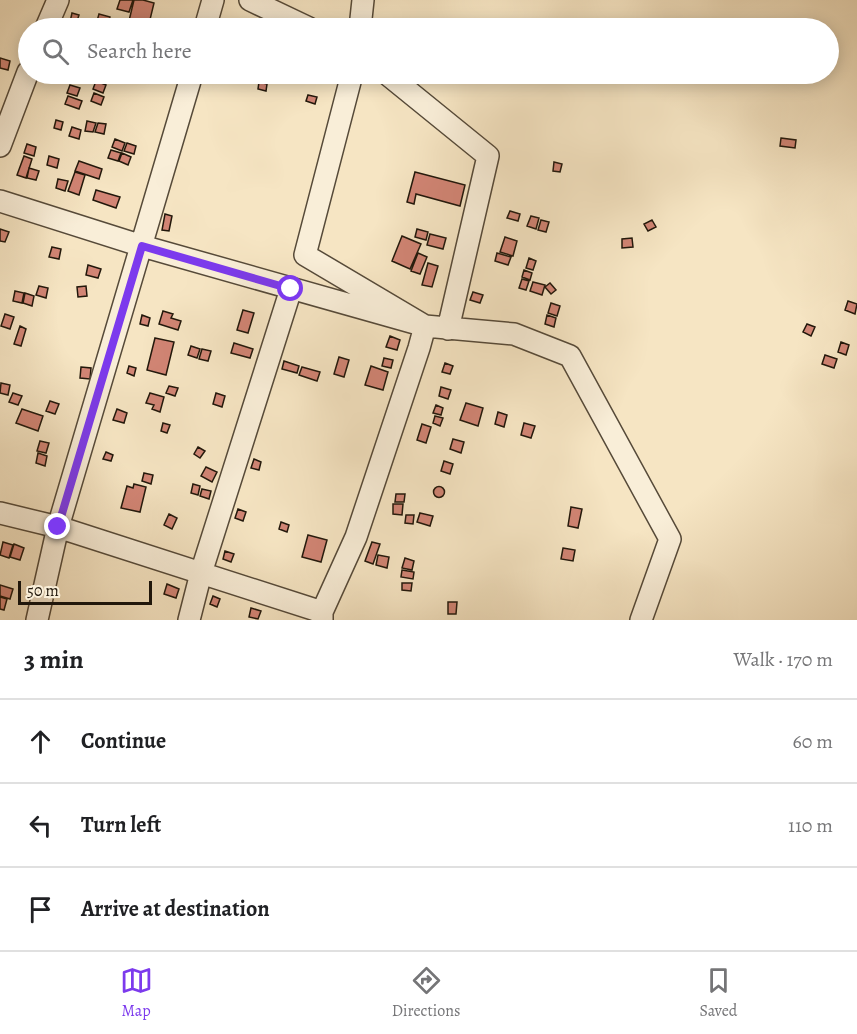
<!DOCTYPE html>
<meta charset="utf-8">
<style>
:root{--surface:#fff;--page:#f6f6f6;--text:#202124;--muted:#757577;--line:#e0e0e0;--accent:#7c3aed}
body{margin:0;font-family:Alegreya,serif;background:var(--page);color:var(--text)}
.scale{position:absolute;left:18px;bottom:15px;width:134px;box-sizing:border-box;padding-left:6px;border:3px solid #21170b;border-top:0;font-size:16px;line-height:21px;white-space:nowrap;color:#21170b;-webkit-text-stroke:4px #f9eed8;paint-order:stroke}
.stop{position:absolute;width:18px;height:18px;margin:-14px;border:4px solid #7c3aed;border-radius:50%;background:#fff}
.stop.end{background:#7c3aed;border-color:#fff;box-shadow:0 2px 6px #0008}
.list{margin:0;padding:0;list-style:none}
h2{display:flex;justify-content:space-between;align-items:center;height:78px;margin:0;padding:0 24px;font-size:26px}
h2 small{font-size:20px;font-weight:400;color:var(--muted)}
.list li{display:grid;grid-template-columns:39px 1fr auto;gap:18px;align-items:center;box-sizing:border-box;height:84px;padding:0 24px;border-top:2px solid var(--line)}
.list b{display:block;font-size:22px;white-space:nowrap}
.list em{font-size:20px;font-style:normal;color:var(--muted)}
.icon{flex:none;width:33px;height:33px;fill:none;stroke:currentColor;stroke-width:2;stroke-linecap:round;stroke-linejoin:round}
.map{position:relative;flex:none;width:857px;height:620px;overflow:hidden}
.search{position:absolute;background:var(--surface);box-shadow:0 3px 15px #0003;left:18px;right:18px;top:18px;height:66px;display:flex;align-items:center;gap:15px;box-sizing:border-box;padding:0 21px;border-radius:33px;color:var(--muted);font-size:22px}
.sheet{height:330px;background:var(--surface)}
nav{display:flex;justify-content:space-around;align-items:center;box-sizing:border-box;height:84px;border-top:2px solid var(--line);background:var(--surface);font-size:16px;color:var(--muted)}
nav a{display:grid;justify-items:center;gap:3px}
nav .on{color:var(--accent)}
.map>svg:first-child{display:block}
.building{fill:#d28575;stroke:#21170b;stroke-width:1.5}
.lines{fill:none;stroke-linecap:round;stroke-linejoin:round}
.minor-casing{stroke:#564a39;stroke-width:24}
.minor{stroke:#f9eed8;stroke-width:21}
.route{stroke:#7c3aed;stroke-width:8}
</style>
<div class="map">
<svg width="857" height="620" viewBox="0 0 857 620">
<rect width="100%" height="100%" fill="#f6e5c3"/>
<filter id="stains"><feTurbulence type="fractalNoise" baseFrequency=".00333" numOctaves="4"/><feColorMatrix values="0 0 0 0 .2 0 0 0 0 .09 0 0 0 0 .02 0 0 0 .5 -.17"/></filter>
<radialGradient id="worn" r=".72"><stop offset=".6" stop-color="#630" stop-opacity="0"/><stop offset="1" stop-color="#630" stop-opacity=".3"/></radialGradient>
<path class="building" d="M 120,0 L 133,0 L 129,12 L 117,9 Z
M 134,0 L 143,0 L 154,3 L 148,28 L 128,25 Z
M 72,13 L 79,15 L 76,24 L 70,22 Z
M 99,14 L 110,17 L 107,28 L 95,28 Z
M 0,58 L 10,61 L 8,70 L 0,68 Z
M 96,81 L 106,85 L 103,93 L 93,89 Z
M 259,82 L 267,84 L 266,91 L 258,89 Z
M 70,85 L 80,88 L 77,96 L 67,93 Z
M 94,93 L 104,97 L 101,105 L 91,101 Z
M 308,95 L 317,97 L 315,104 L 306,101 Z
M 68,96 L 82,101 L 79,109 L 65,104 Z
M 56,120 L 63,122 L 61,130 L 54,128 Z
M 87,121 L 96,123 L 93,132 L 85,131 Z
M 98,123 L 106,124 L 104,134 L 95,132 Z
M 72,127 L 81,130 L 79,139 L 69,136 Z
M 781,138 L 796,140 L 795,148 L 780,146 Z
M 115,139 L 125,143 L 122,151 L 112,147 Z
M 127,143 L 136,146 L 134,154 L 124,151 Z
M 27,144 L 36,147 L 34,156 L 24,153 Z
M 111,150 L 121,153 L 118,161 L 108,158 Z
M 122,153 L 131,157 L 128,165 L 119,161 Z
M 24,156 L 32,159 L 26,178 L 17,175 Z
M 49,156 L 59,159 L 57,168 L 47,165 Z
M 79,161 L 102,169 L 99,179 L 75,171 Z
M 554,162 L 562,164 L 560,172 L 553,171 Z
M 29,168 L 39,171 L 36,180 L 27,178 Z
M 75,172 L 85,175 L 79,195 L 68,191 Z
M 415,172 L 465,185 L 460,206 L 416,194 L 414,204 L 407,202 Z
M 58,179 L 68,181 L 65,191 L 56,188 Z
M 96,190 L 120,197 L 116,208 L 93,200 Z
M 510,211 L 520,214 L 518,221 L 507,218 Z
M 165,214 L 172,216 L 169,231 L 162,230 Z
M 531,216 L 539,218 L 536,229 L 527,226 Z
M 541,220 L 549,222 L 546,232 L 538,230 Z
M 652,220 L 656,227 L 648,231 L 644,224 Z
M 0,229 L 9,232 L 5,242 L 0,241 Z
M 417,229 L 428,232 L 426,240 L 415,237 Z
M 430,234 L 446,238 L 443,249 L 427,245 Z
M 402,236 L 421,244 L 410,269 L 392,261 Z
M 505,237 L 517,241 L 513,256 L 500,252 Z
M 632,238 L 633,247 L 622,248 L 622,239 Z
M 52,247 L 61,249 L 59,259 L 49,257 Z
M 418,253 L 427,257 L 420,274 L 411,271 Z
M 497,253 L 511,257 L 508,265 L 495,261 Z
M 529,258 L 536,261 L 533,270 L 526,268 Z
M 428,263 L 438,266 L 432,287 L 422,285 Z
M 88,265 L 101,269 L 98,278 L 86,275 Z
M 524,270 L 532,273 L 530,280 L 522,277 Z
M 522,279 L 529,281 L 526,290 L 519,288 Z
M 533,282 L 545,285 L 542,295 L 530,291 Z
M 550,283 L 556,290 L 551,294 L 545,287 Z
M 39,286 L 48,288 L 46,298 L 36,295 Z
M 86,286 L 87,296 L 78,297 L 77,287 Z
M 15,291 L 24,293 L 22,303 L 13,301 Z
M 473,292 L 483,295 L 480,303 L 470,300 Z
M 25,293 L 34,296 L 32,306 L 23,303 Z
M 848,301 L 857,304 L 855,314 L 845,310 Z
M 551,303 L 560,306 L 557,316 L 548,313 Z
M 243,310 L 254,313 L 248,333 L 237,330 Z
M 163,311 L 173,314 L 171,318 L 181,321 L 178,330 L 159,324 Z
M 5,314 L 14,317 L 10,329 L 1,326 Z
M 142,315 L 150,318 L 148,326 L 140,324 Z
M 547,315 L 556,318 L 554,327 L 545,324 Z
M 807,324 L 815,327 L 811,336 L 803,332 Z
M 20,326 L 26,329 L 21,346 L 14,344 Z
M 390,336 L 400,340 L 397,350 L 386,347 Z
M 155,338 L 174,342 L 166,375 L 147,370 Z
M 841,342 L 849,345 L 846,355 L 838,352 Z
M 234,343 L 253,349 L 250,358 L 231,353 Z
M 191,346 L 200,349 L 197,358 L 188,355 Z
M 202,349 L 211,351 L 208,361 L 199,359 Z
M 825,355 L 837,359 L 834,368 L 822,364 Z
M 339,357 L 349,360 L 344,377 L 334,374 Z
M 384,358 L 393,360 L 391,368 L 382,366 Z
M 284,361 L 299,366 L 297,373 L 282,369 Z
M 445,363 L 453,366 L 450,374 L 442,372 Z
M 129,366 L 136,368 L 134,376 L 127,373 Z
M 371,366 L 388,372 L 383,390 L 365,385 Z
M 81,367 L 91,368 L 90,379 L 80,378 Z
M 302,367 L 320,372 L 317,381 L 299,375 Z
M 1,383 L 10,385 L 8,395 L 0,393 Z
M 169,386 L 178,388 L 175,396 L 166,393 Z
M 441,387 L 451,390 L 448,399 L 439,396 Z
M 13,393 L 22,396 L 18,405 L 9,402 Z
M 150,393 L 164,397 L 160,412 L 152,409 L 154,405 L 146,403 Z
M 216,393 L 225,396 L 222,407 L 213,404 Z
M 50,401 L 59,404 L 55,414 L 46,411 Z
M 466,403 L 483,408 L 478,426 L 460,420 Z
M 436,405 L 443,408 L 441,415 L 433,413 Z
M 22,409 L 43,416 L 38,431 L 16,423 Z
M 117,409 L 127,413 L 124,423 L 113,420 Z
M 498,412 L 507,415 L 504,427 L 495,424 Z
M 435,416 L 443,418 L 440,426 L 433,423 Z
M 163,423 L 170,425 L 167,433 L 161,431 Z
M 524,423 L 535,426 L 531,438 L 521,435 Z
M 422,424 L 431,427 L 426,443 L 417,440 Z
M 453,439 L 464,442 L 461,453 L 450,449 Z
M 40,441 L 49,443 L 46,453 L 37,451 Z
M 198,447 L 205,451 L 200,458 L 194,454 Z
M 106,452 L 113,455 L 111,461 L 103,459 Z
M 38,453 L 47,456 L 45,466 L 36,463 Z
M 254,459 L 261,462 L 259,470 L 251,468 Z
M 444,461 L 453,464 L 450,474 L 441,471 Z
M 206,467 L 217,472 L 212,482 L 201,476 Z
M 144,473 L 153,475 L 151,484 L 142,481 Z
M 134,484 L 146,487 L 140,512 L 121,508 L 127,486 L 133,488 Z
M 193,484 L 200,486 L 198,495 L 191,493 Z
M433.5 492a5.5 5.5 0 1 1 11 0a5.5 5.5 0 1 1-11 0Z
M 202,489 L 211,491 L 209,499 L 200,496 Z
M 396,494 L 405,494 L 404,502 L 395,502 Z
M 393,504 L 403,504 L 402,515 L 393,514 Z
M 571,507 L 582,509 L 578,528 L 568,526 Z
M 238,509 L 246,512 L 243,521 L 235,518 Z
M 420,513 L 433,516 L 430,526 L 417,522 Z
M 169,514 L 177,518 L 172,529 L 164,525 Z
M 406,515 L 414,515 L 413,524 L 405,523 Z
M 281,522 L 289,525 L 287,532 L 279,529 Z
M 308,535 L 327,540 L 321,562 L 302,557 Z
M 3,542 L 13,545 L 9,558 L 0,555 Z
M 372,542 L 380,544 L 373,564 L 365,561 Z
M 14,544 L 24,548 L 20,560 L 10,557 Z
M 563,548 L 575,550 L 573,561 L 561,559 Z
M 225,551 L 234,554 L 231,562 L 223,559 Z
M 378,555 L 389,557 L 387,568 L 376,565 Z
M 405,558 L 414,561 L 412,570 L 402,568 Z
M 402,570 L 414,572 L 413,579 L 401,577 Z
M 402,583 L 412,583 L 411,591 L 402,590 Z
M 167,584 L 179,589 L 176,598 L 164,594 Z
M 0,585 L 13,589 L 10,599 L 0,596 Z
M 213,596 L 220,599 L 217,607 L 210,604 Z
M 0,597 L 7,599 L 4,610 L 0,609 Z
M 448,602 L 457,602 L 456,614 L 448,614 Z
M 251,608 L 261,611 L 258,619 L 249,617 Z"/>
<g class="lines">
<defs>
<path id="minor" d="M 250,0 L 309,28
M 46,28 L 58,0
M 205,28 L 213,0
M 360,28 L 363,0
M 387,74 L 488,156 L 448,329
M 0,146 L 28,72
M 0,201 L 142,246 L 425,326 L 514,334 L 570,356 L 670,539 L 641,620
M 0,513 L 58,527 L 322,612
M 37,620 L 58,527 L 192,74
M 189,620 L 201,573 L 291,289
M 322,620 L 322,612 L 356,537 L 419,348 L 425,326 L 305,255 L 352,74"/>
</defs>
<use href="#minor" class="minor-casing"/>
<use href="#minor" class="minor"/>
</g>
<g class="lines">
<path class="route" d="M 58,527 L 142,246 L 291,289"/>
</g>
<rect width="100%" height="100%" filter="url(#stains)"/>
<rect width="100%" height="100%" fill="url(#worn)"/>
</svg>
<div class="scale">50 m</div>
<div class="stop" style="left:291px;top:289px"></div>
<div class="stop end" style="left:58px;top:527px"></div>
<div class="search"><svg class="icon" aria-label="search" viewBox="0 0 24 24"><circle cx="10" cy="10" r="6"/><path d="M15 15l6 6"/></svg>Search here</div>
</div>
<section class="sheet">
<h2>3 min<small>Walk · 170 m</small></h2>
<ul class="list">
<li><svg class="icon" aria-label="ahead" viewBox="0 0 24 24"><path d="M12 20V5M6 11l6-6 6 6"/></svg><div><b>Continue</b></div><em>60 m</em></li>
<li><svg class="icon" aria-label="left" viewBox="0 0 24 24"><path d="M17 20v-9H6M10 6l-5 5 5 5"/></svg><div><b>Turn left</b></div><em>110 m</em></li>
<li><svg class="icon" aria-label="arrive" viewBox="0 0 24 24"><path d="M6 21V4h12l-3 4 3 4H6"/></svg><div><b>Arrive at destination</b></div></li>
</ul>
</section>
<nav>
<a class="on"><svg class="icon" aria-label="map" viewBox="0 0 24 24"><path d="M3 6l6-2 6 2 6-2v14l-6 2-6-2-6 2zM9 4v14M15 6v14"/></svg>Map</a>
<a><svg class="icon" aria-label="directions" viewBox="0 0 24 24"><path d="M12 3l9 9-9 9-9-9zM9 14v-3h6M13 9l2 2-2 2"/></svg>Directions</a>
<a><svg class="icon" aria-label="saved" viewBox="0 0 24 24"><path d="M7 4h10v16l-5-4-5 4z"/></svg>Saved</a>
</nav>
